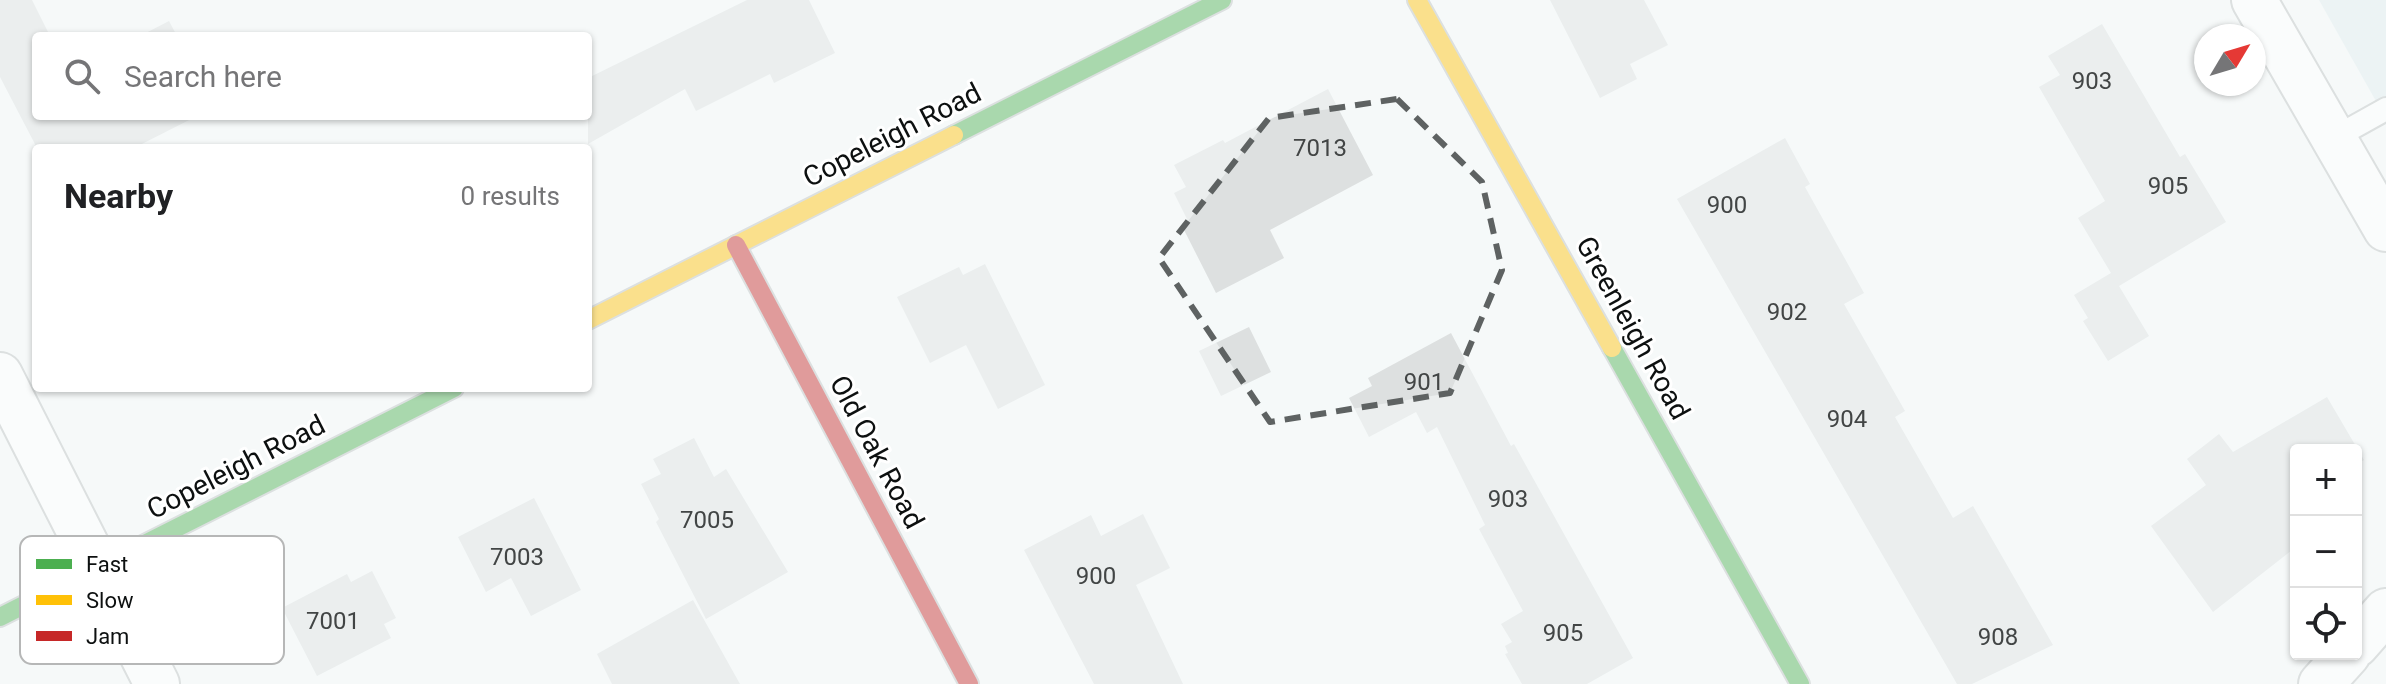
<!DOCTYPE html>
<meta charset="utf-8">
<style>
:root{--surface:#fff;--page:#f6f6f6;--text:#202124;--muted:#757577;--line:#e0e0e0}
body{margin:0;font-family:Roboto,sans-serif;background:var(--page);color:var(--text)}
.controls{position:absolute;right:24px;bottom:24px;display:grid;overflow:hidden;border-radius:8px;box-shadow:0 2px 6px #0004}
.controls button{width:72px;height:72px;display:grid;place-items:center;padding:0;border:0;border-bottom:2px solid var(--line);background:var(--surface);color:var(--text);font:40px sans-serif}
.compass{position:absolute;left:2194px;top:24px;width:72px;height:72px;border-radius:50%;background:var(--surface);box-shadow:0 2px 6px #0004;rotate:52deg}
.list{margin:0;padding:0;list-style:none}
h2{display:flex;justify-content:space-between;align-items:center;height:104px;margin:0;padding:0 32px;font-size:34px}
h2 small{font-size:26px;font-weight:400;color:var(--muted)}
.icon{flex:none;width:44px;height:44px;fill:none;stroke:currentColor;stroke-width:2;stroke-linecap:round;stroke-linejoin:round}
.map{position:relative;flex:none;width:2386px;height:684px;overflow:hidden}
.search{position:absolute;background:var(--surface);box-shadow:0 2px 6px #0004;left:32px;top:32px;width:560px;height:88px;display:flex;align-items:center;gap:20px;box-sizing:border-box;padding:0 28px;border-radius:8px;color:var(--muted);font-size:30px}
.panel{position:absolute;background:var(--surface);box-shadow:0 2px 6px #0004;left:32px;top:144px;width:560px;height:248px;border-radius:8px}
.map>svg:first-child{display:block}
.built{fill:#e1ecee}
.building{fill:#dde0e0}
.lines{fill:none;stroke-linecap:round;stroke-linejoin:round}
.lane-casing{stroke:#bdc0c0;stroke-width:26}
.street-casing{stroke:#bdc0c0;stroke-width:48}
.fast-casing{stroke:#bdc0c0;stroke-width:22}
.slow-casing{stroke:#bdc0c0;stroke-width:22}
.jam-casing{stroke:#bdc0c0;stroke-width:22}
.lane{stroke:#fefefe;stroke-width:22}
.street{stroke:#fefefe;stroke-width:44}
.fast{stroke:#4caf50;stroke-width:18}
.slow{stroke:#ffc107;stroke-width:18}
.jam{stroke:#c62828;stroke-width:18}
.marked{fill:none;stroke:#5e6262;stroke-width:6;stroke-dasharray:16 10;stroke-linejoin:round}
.labels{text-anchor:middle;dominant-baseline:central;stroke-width:6;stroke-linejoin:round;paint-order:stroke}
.number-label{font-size:24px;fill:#424545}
.street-label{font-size:28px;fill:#0d1010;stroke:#fff}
.key{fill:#fff;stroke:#b6b7b7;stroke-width:2}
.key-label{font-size:22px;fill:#0d1010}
</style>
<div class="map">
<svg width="2386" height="684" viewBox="0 0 2386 684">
<rect width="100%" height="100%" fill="#f5f9f9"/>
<path class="built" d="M 2319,0 L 2386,0 L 2386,119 Z"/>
<path class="building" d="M 0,0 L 32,0 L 50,36 L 36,36 L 36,116 L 197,116 L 134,148 L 37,148 L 0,77 Z
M 747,0 L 809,0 L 835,53 L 774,83 L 770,74 L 696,111 L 685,89 L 588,144 L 588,78 Z
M 1550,0 L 1644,0 L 1668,45 L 1630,64 L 1637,79 L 1600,98 Z
M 169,21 L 177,36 L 140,36 Z
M 2102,24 L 2180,157 L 2185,154 L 2226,222 L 2119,286 L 2149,336 L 2108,361 L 2083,321 L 2088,318 L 2074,295 L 2111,273 L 2078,218 L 2105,201 L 2039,87 L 2060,75 L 2048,56 Z
M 1328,89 L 1373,175 L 1270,230 L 1284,258 L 1216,293 L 1182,226 L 1189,223 L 1174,193 L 1186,187 L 1174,165 L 1223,140 L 1225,143 Z
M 1785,138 L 1810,184 L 1805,187 L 1864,293 L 1844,304 L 1905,411 L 1895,417 L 1953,518 L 1973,506 L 2053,645 L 1972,684 L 1957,684 L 1677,199 Z
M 985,264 L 1045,385 L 998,409 L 966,345 L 930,363 L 897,297 L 959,267 L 963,275 Z
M 1249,327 L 1271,372 L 1221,396 L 1199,351 Z
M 1451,333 L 1511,446 L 1514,444 L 1633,658 L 1587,684 L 1522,684 L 1505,654 L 1508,653 L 1505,646 L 1512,642 L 1501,624 L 1523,611 L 1479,529 L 1485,525 L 1437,427 L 1427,433 L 1416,412 L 1369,437 L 1349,398 L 1372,386 L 1368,378 Z
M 2327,397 L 2364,460 L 2356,464 L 2356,450 L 2296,450 L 2296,547 L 2213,612 L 2151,526 L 2206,485 L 2187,459 L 2219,434 L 2233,452 Z
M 694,438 L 714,477 L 726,469 L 788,572 L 706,619 L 656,522 L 659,519 L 641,484 L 661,474 L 653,459 Z
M 534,498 L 581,590 L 531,616 L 511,578 L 486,592 L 458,537 Z
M 1143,514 L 1170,568 L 1136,585 L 1183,684 L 1094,684 L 1024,550 L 1091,515 L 1101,536 Z
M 372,571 L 396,618 L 384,624 L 391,638 L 317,676 L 282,608 L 347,574 L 351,582 Z
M 693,600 L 740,684 L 612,684 L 597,654 Z"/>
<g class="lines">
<defs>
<path id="lane" d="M 2334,138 L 2386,109"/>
<path id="street" d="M 2254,0 L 2386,229
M 0,375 L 157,684
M 2356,645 L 2386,611
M 2321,684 L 2348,654"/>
<path id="fast" d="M 954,135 L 1222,0
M 1612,348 L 1800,684
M 0,617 L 454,388"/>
<path id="slow" d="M 1417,0 L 1612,348
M 588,320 L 954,135"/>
<path id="jam" d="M 736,245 L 969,684"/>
</defs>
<use href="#lane" class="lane-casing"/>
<use href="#street" class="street-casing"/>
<use href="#fast" class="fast-casing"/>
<use href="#slow" class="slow-casing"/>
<use href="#jam" class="jam-casing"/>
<use href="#lane" class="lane"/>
<use href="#street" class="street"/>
<use href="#fast" class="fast"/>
<use href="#slow" class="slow"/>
<use href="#jam" class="jam"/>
</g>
<path d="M0 0H2386V684H0ZM 1397,99 L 1482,182 L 1502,270 L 1450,393 L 1270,422 L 1159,258 L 1269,118 Z" fill="#f5f9f9" fill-opacity=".55" fill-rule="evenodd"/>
<path class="marked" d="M 1397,99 L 1482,182 L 1502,270 L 1450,393 L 1270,422 L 1159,258 L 1269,118 Z"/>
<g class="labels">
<g class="number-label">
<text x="2092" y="81">903</text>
<text x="1320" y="148">7013</text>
<text x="2168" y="186">905</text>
<text x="1727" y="205">900</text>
<text x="1787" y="312">902</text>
<text x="1424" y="382">901</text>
<text x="1847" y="419">904</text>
<text x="1508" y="499">903</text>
<text x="707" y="520">7005</text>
<text x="517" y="557">7003</text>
<text x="1096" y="576">900</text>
<text x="333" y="621">7001</text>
<text x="1563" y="633">905</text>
<text x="1998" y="637">908</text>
</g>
<g class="street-label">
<text transform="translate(892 135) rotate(-27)">Copeleigh Road</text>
<text transform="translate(1633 328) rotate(61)">Greenleigh Road</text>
<text transform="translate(877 452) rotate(62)">Old Oak Road</text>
<text transform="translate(236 467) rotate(-27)">Copeleigh Road</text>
</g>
</g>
<rect x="20" y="536" width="264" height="128" rx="12" class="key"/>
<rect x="36" y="559" width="36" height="10" fill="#4caf50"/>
<rect x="36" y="595" width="36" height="10" fill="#ffc107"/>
<rect x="36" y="631" width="36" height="10" fill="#c62828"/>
<g class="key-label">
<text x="86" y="572">Fast</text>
<text x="86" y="608">Slow</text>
<text x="86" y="644">Jam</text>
</g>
</svg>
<div class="controls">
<button>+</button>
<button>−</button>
<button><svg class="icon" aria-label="locate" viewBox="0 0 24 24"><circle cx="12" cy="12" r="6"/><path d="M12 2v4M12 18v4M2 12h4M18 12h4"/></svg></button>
</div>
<svg class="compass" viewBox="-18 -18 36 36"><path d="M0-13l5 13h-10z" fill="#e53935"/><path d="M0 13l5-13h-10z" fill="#757577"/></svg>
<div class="search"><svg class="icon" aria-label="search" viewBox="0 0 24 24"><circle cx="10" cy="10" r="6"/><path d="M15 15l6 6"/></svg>Search here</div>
<section class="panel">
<h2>Nearby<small>0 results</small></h2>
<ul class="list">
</ul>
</section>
</div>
